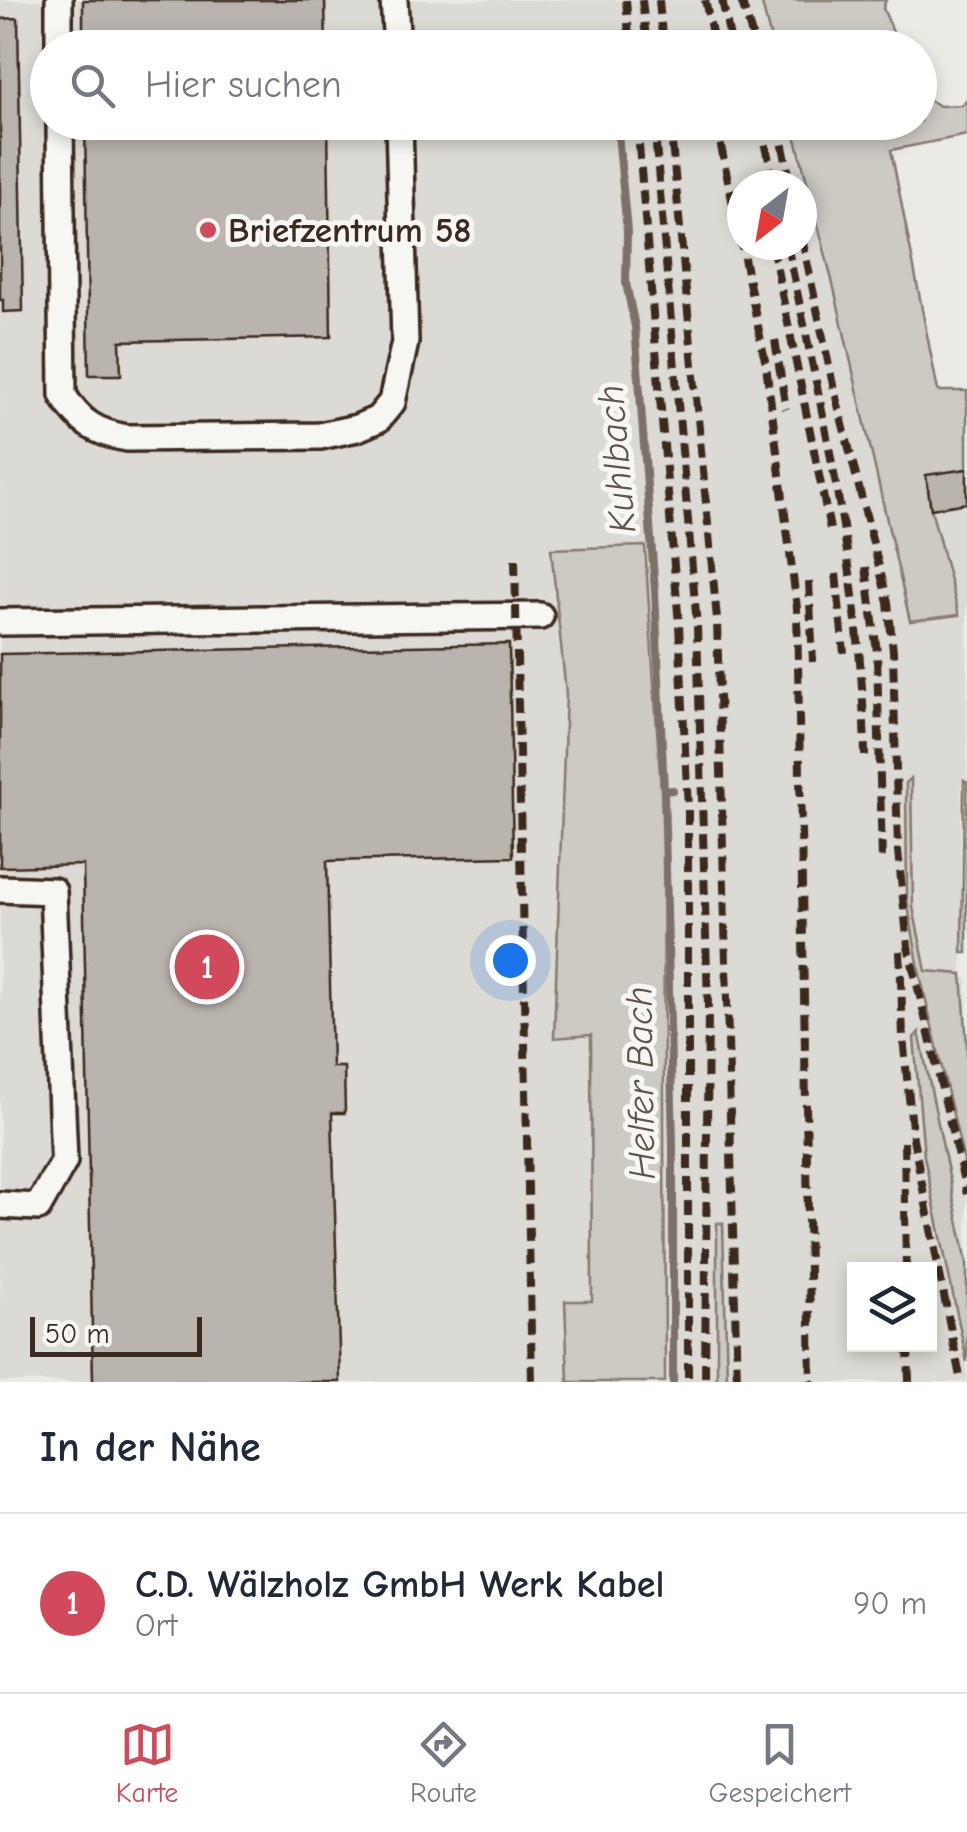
<!DOCTYPE html>
<html lang="de">
<meta charset="utf-8">
<style>
:root{--surface:#fff;--page:#f6f6f7;--text:#1f2937;--muted:#747a83;--line:#e0e1e3;--accent:#d1495b}
body{margin:0;font-family:"Comic Neue",sans-serif;background:var(--page);color:var(--text)}
.controls{position:absolute;right:30px;bottom:30px;display:grid;overflow:hidden;border-radius:0px;box-shadow:0 5px 15px #0003}
.controls button{width:90px;height:90px;display:grid;place-items:center;padding:0;border:0;border-bottom:2px solid var(--line);background:var(--surface);color:var(--text);font:50px sans-serif}
.compass{position:absolute;left:727px;top:170px;width:90px;height:90px;border-radius:50%;background:var(--surface);box-shadow:0 5px 15px #0003;rotate:211deg}
.scale{position:absolute;left:30px;bottom:25px;width:172px;box-sizing:border-box;padding-left:10px;border:5px solid #3b2a1e;border-top:0;font-size:28px;line-height:35px;white-space:nowrap;color:#3b2a1e;-webkit-text-stroke:8px #f6f6f2;paint-order:stroke}
.you{position:absolute;left:510px;top:960px;width:35px;height:35px;margin:-25px;border:8px solid #fff;border-radius:50%;background:#1a73e8;box-shadow:0 0 0 15px #1a73e833}
.badge{display:grid;place-items:center;width:65px;height:65px;border-radius:50%;background:var(--accent);color:#fff;font-size:32px;font-weight:700}
.pin{position:absolute;translate:-50% -50%;border:5px solid #fff;box-shadow:0 2px 10px #0006}
.list{margin:0;padding:0;list-style:none}
h2{display:flex;justify-content:space-between;align-items:center;height:130px;margin:0;padding:0 40px;font-size:42px}
h2 small{font-size:32px;font-weight:400;color:var(--muted)}
.list li{display:grid;grid-template-columns:65px 1fr auto;gap:30px;align-items:center;box-sizing:border-box;height:180px;padding:0 40px;border-top:2px solid var(--line)}
.list b{display:block;font-size:38px;white-space:nowrap}
.list p{margin:0;font-size:32px;white-space:nowrap;color:var(--muted)}
.list em{font-size:32px;font-style:normal;color:var(--muted)}
.icon{flex:none;width:55px;height:55px;fill:none;stroke:currentColor;stroke-width:2;stroke-linecap:round;stroke-linejoin:round}
.map{position:relative;flex:none;width:967px;height:1382px;overflow:hidden}
.search{position:absolute;background:var(--surface);box-shadow:0 5px 15px #0003;left:30px;right:30px;top:30px;height:110px;display:flex;align-items:center;gap:25px;box-sizing:border-box;padding:0 35px;border-radius:55px;color:var(--muted);font-size:38px}
.sheet{height:310px;background:var(--surface)}
nav{display:flex;justify-content:space-around;align-items:center;box-sizing:border-box;height:140px;border-top:2px solid var(--line);background:var(--surface);font-size:28px;color:var(--muted)}
nav a{display:grid;justify-items:center;gap:5px}
nav .on{color:var(--accent)}
.map>svg:first-child{display:block}
.built{fill:#dcdad4;fill-rule:evenodd}
.green{fill:#cdcac4;stroke:#847a71;stroke-width:2.5}
.lines{fill:none;stroke-linecap:round;stroke-linejoin:round}
.stream{stroke:#7c7167;stroke-width:8}
.building{fill:#bab4ae;stroke:#3b2a1e;stroke-width:2.5}
.minor-casing{stroke:#3b2a1e;stroke-width:32}
.minor{stroke:#f6f6f2;stroke-width:25}
.rail{stroke:#3b2a1e;stroke-width:8;stroke-dasharray:15 8;stroke-linecap:butt}
.poi-dot{fill:#d1495b;stroke:#f6f6f2;stroke-width:4}
.labels{text-anchor:middle;dominant-baseline:central;stroke-width:10;stroke-linejoin:round;paint-order:stroke}
.poi-label{font-size:35px;font-weight:bold;fill:#3b2a1e;stroke:#f6f6f2;text-anchor:start}
.water-label{font-size:38px;font-style:italic;fill:#615449;stroke:#f6f6f2}
</style>
<div class="map">
<svg width="967" height="1382" viewBox="0 0 967 1382">
<rect width="100%" height="100%" fill="#ebeae5"/>
<filter id="ink" filterUnits="userSpaceOnUse"><feTurbulence type="fractalNoise" baseFrequency=".01" numOctaves="2"/><feDisplacementMap in="SourceGraphic" scale="20" xChannelSelector="R" yChannelSelector="G"/><feConvolveMatrix kernelMatrix="1 2 1 2 8 2 1 2 1" color-interpolation-filters="sRGB"/></filter>
<g filter="url(#ink)">
<path class="built" d="M 0,0 L 761,0 L 773,47 L 48,48 L 48,122 L 793,123 L 931,509 L 926,475 L 967,469 L 967,785 L 961,787 L 962,977 L 967,978 L 967,1382 L 0,1382 ZM 742,185 L 802,185 L 802,245 L 742,245 ZM 854,1270 L 930,1270 L 930,1344 L 854,1344 Z"/>
<path class="green" d="M 761,0 L 886,0 L 883,8 L 899,47 L 773,47 Z
M 920,96 L 940,106 L 962,105 L 967,99 L 967,135 L 891,150 L 938,391 L 967,391 L 967,469 L 926,476 L 931,509 L 959,615 L 910,621 L 833,284 L 792,123 L 920,122 Z
M 645,546 L 663,821 L 665,1382 L 568,1382 L 565,1301 L 592,1301 L 591,1035 L 554,1038 L 566,693 L 551,549 Z
M 911,778 L 913,907 L 926,971 L 962,974 L 967,1045 L 967,1174 L 920,975 L 907,900 L 906,783 Z
M 964,780 L 967,782 L 967,953 L 962,953 Z
M 919,1032 L 967,1263 L 967,1362 L 924,1156 L 914,1038 Z
M 717,1223 L 723,1223 L 727,1382 L 717,1382 Z"/>
<g class="lines">
<path class="stream" d="M 617,122 L 627,232 L 626,283 L 635,327 L 655,591 L 664,791
M 673,790 L 664,791 L 673,1143 L 673,1382"/>
</g>
<path class="building" d="M 83,0 L 325,0 L 326,48 L 83,48 Z
M 18,18 L 23,311 L 3,312 L 3,300 L 0,300 L 0,19 Z
M 85,122 L 328,122 L 331,337 L 120,341 L 121,375 L 89,375 Z
M 967,469 L 967,503 L 931,509 L 926,475 Z
M 509,644 L 513,857 L 327,861 L 332,1067 L 344,1067 L 345,1113 L 332,1113 L 340,1382 L 93,1382 L 83,865 L 0,867 L 0,654 Z"/>
<g class="lines">
<defs>
<path id="minor" d="M 59,0 L 59,48
M 394,0 L 397,48
M 60,122 L 63,395 C 79,422 96,433 127,438 L 320,436 L 357,428 L 378,419 L 392,402 L 405,342 L 399,122
M 0,622 L 540,616
M 0,889 L 53,891 L 64,1161 L 38,1207 L 0,1205"/>
</defs>
<use href="#minor" class="minor-casing"/>
<use href="#minor" class="minor"/>
<path class="rail" d="M 626,0 L 630,48
M 642,0 L 647,48
M 659,0 L 663,48
M 705,0 L 715,48
M 722,0 L 732,48
M 741,0 L 756,48
M 637,122 L 679,625 L 688,809 L 688,1382
M 654,122 L 697,626 L 708,1006 L 705,1382
M 670,122 L 717,619 L 737,1382
M 716,122 L 766,365 L 797,608 L 811,1382
M 761,122 L 774,185
M 778,122 L 791,185
M 802,238 L 833,385 L 888,602 L 893,651 L 898,851 L 908,946 L 967,1194
M 772,245 L 830,529
M 787,245 C 823,414 862,582 865,756
M 775,340 L 786,409
M 515,560 L 532,1382
M 866,567 L 877,652 L 882,863
M 836,574 L 844,653
M 809,582 L 813,662
M 900,951 L 903,1037 L 913,1138 L 961,1382
M 904,1142 L 906,1270
M 908,1344 L 909,1382"/>
</g>
</g>
<circle class="poi-dot" cx="208" cy="230" r="10"/>
<g class="labels">
<g class="poi-label">
<text x="228" y="230">Briefzentrum 58</text>
</g>
<g class="water-label">
<text transform="translate(617 459) rotate(-95)">Kuhlbach</text>
<text transform="translate(641 1083) rotate(-91)">Helfer Bach</text>
</g>
</g>
</svg>
<div class="controls">
<button><svg class="icon" aria-label="layers" viewBox="0 0 24 24"><path d="M12 4l9 5-9 5-9-5zM3 14l9 5 9-5"/></svg></button>
</div>
<svg class="compass" viewBox="-18 -18 36 36"><path d="M0-13l5 13h-10z" fill="#e53935"/><path d="M0 13l5-13h-10z" fill="#747a83"/></svg>
<div class="scale">50 m</div>
<div class="you"></div>
<div class="pin badge" style="left:207px;top:967px">1</div>
<div class="search"><svg class="icon" aria-label="search" viewBox="0 0 24 24"><circle cx="10" cy="10" r="6"/><path d="M15 15l6 6"/></svg>Hier suchen</div>
</div>
<section class="sheet">
<h2>In der Nähe<small></small></h2>
<ul class="list">
<li><span class="badge">1</span><div><b>C.D. Wälzholz GmbH Werk Kabel</b><p>Ort</p></div><em>90 m</em></li>
</ul>
</section>
<nav>
<a class="on"><svg class="icon" aria-label="map" viewBox="0 0 24 24"><path d="M3 6l6-2 6 2 6-2v14l-6 2-6-2-6 2zM9 4v14M15 6v14"/></svg>Karte</a>
<a><svg class="icon" aria-label="directions" viewBox="0 0 24 24"><path d="M12 3l9 9-9 9-9-9zM9 14v-3h6M13 9l2 2-2 2"/></svg>Route</a>
<a><svg class="icon" aria-label="saved" viewBox="0 0 24 24"><path d="M7 4h10v16l-5-4-5 4z"/></svg>Gespeichert</a>
</nav>
